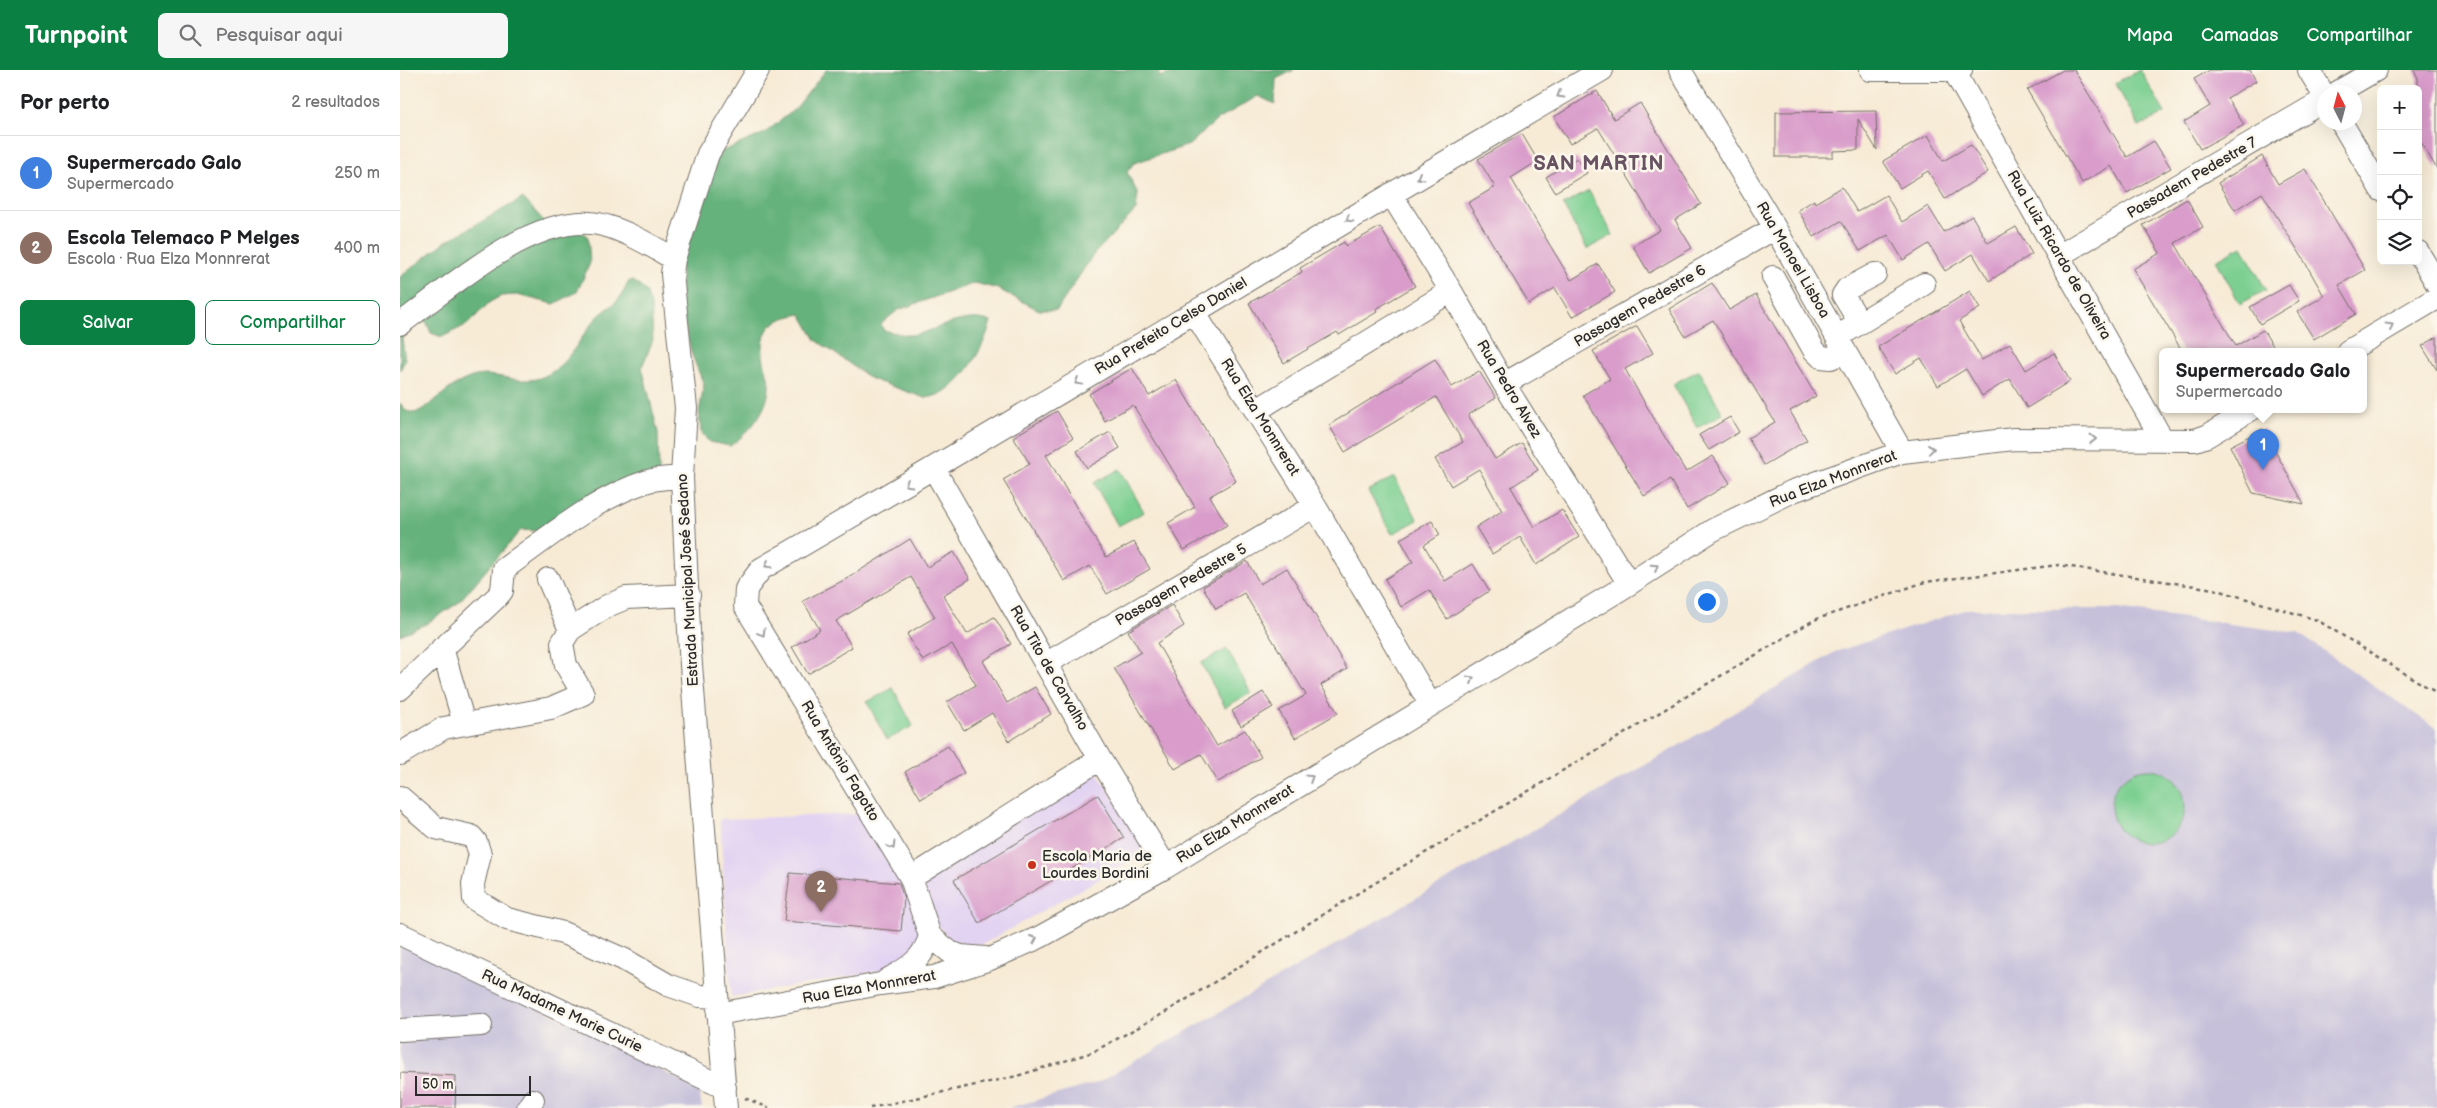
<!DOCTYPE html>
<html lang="pt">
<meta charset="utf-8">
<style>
:root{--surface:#fff;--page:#f6f6f6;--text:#202124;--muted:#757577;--line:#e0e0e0;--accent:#0b8043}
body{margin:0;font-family:"Balsamiq Sans",sans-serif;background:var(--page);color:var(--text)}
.controls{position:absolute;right:15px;top:15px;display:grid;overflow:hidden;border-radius:8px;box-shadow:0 5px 20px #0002}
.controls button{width:45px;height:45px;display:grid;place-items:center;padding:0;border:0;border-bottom:1px solid var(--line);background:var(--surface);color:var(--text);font:25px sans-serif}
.compass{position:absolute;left:1917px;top:15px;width:45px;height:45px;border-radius:50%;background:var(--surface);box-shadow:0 5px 20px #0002;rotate:354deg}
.scale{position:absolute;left:15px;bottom:12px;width:116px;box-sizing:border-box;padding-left:5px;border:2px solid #2b2b2b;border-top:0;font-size:14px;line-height:18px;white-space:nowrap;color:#2b2b2b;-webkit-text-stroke:4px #fbf7ec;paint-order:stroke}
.you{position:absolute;left:1306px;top:531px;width:18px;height:18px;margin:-12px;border:4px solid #fff;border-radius:50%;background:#1a73e8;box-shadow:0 0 0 8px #1a73e833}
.badge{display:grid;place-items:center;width:32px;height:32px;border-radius:50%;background:var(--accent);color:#fff;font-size:16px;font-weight:700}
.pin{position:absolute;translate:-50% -41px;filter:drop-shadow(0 1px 2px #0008)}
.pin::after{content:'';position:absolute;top:26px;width:18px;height:15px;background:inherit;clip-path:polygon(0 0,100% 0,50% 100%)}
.popup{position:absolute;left:1759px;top:278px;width:208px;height:65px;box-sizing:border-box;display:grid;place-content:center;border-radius:8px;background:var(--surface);filter:drop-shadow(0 1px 4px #0005);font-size:16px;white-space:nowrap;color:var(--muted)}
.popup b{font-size:19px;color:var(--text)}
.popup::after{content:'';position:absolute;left:50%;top:100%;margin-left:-10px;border:10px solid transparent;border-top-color:var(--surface)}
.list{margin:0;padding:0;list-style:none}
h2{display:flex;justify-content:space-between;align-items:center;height:65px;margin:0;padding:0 20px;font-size:21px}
h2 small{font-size:16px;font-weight:400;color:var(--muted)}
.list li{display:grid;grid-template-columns:32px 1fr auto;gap:15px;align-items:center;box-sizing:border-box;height:75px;padding:0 20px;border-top:1px solid var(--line)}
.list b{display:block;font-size:19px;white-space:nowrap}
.list p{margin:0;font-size:16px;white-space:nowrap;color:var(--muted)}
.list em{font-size:16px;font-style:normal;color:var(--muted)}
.actions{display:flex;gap:10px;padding:15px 20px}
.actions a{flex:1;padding:11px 0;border:1px solid var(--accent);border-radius:8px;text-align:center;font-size:18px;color:var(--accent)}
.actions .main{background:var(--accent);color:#fff}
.icon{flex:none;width:28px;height:28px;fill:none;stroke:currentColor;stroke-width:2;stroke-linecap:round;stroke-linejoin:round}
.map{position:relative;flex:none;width:2037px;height:1038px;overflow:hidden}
header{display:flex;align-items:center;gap:30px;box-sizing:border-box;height:70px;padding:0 25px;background:var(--accent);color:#fff}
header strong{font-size:24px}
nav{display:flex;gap:28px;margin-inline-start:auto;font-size:18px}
.search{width:350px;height:45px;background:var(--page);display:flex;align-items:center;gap:12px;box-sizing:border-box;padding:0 18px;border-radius:8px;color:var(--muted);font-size:19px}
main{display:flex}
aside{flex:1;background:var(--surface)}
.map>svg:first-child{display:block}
.built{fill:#e3d3f2}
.industrial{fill:#c6c0da}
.green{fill:#7ccf91;stroke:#547d5e}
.forest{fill:#65b27b;stroke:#486e53}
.building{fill:#d99ccb}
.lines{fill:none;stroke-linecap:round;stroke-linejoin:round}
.minor-casing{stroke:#726e67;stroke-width:24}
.path{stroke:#726e67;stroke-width:2.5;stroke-dasharray:4 4;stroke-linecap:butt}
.minor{stroke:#fff;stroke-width:22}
.oneway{stroke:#a0a0a0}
.poi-dot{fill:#c8321e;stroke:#fbf7ec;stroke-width:2}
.labels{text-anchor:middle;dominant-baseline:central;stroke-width:5;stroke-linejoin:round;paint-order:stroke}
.street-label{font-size:15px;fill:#2b2b2b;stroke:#fbf7ec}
.poi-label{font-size:15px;fill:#2b2b2b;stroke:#fbf7ec;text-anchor:start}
.district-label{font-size:20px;font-weight:bold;letter-spacing:1px;fill:#685363;stroke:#fbf7ec}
</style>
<header>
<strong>Turnpoint</strong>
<div class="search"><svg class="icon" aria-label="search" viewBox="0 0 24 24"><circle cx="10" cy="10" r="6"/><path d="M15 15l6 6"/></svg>Pesquisar aqui</div>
<nav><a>Mapa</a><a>Camadas</a><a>Compartilhar</a></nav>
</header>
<main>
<aside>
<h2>Por perto<small>2 resultados</small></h2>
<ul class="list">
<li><span class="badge" style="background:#3f7fe0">1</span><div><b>Supermercado Galo</b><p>Supermercado</p></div><em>250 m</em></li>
<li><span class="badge" style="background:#8d6e63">2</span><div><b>Escola Telemaco P Melges</b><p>Escola · Rua Elza Monnrerat</p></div><em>400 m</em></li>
</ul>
<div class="actions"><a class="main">Salvar</a><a>Compartilhar</a></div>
</aside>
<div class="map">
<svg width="2037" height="1038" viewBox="0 0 2037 1038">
<rect width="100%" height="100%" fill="#fbf7ec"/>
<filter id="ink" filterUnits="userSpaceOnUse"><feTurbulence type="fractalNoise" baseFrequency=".02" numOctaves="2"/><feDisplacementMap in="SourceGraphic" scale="10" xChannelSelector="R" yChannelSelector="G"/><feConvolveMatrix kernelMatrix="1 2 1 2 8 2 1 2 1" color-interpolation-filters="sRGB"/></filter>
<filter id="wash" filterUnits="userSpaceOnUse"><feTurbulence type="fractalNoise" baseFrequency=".0096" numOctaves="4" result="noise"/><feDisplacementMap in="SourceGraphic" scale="20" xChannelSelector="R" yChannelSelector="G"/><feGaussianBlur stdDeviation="1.12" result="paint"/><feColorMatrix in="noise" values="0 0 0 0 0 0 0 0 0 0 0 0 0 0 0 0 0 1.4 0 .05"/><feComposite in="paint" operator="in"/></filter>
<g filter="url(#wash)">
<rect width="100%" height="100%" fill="#f7ebd6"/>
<path class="built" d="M 695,699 L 747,782 L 578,877 L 551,871 L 532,848 L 518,808 Z
M 462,744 L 509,811 L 521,873 L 491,899 L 331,927 L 320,749 Z"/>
<path class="industrial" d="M 1568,539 L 1717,539 L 1898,563 L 2037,659 L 2037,1038 L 608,1038 L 697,1013 L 1278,676 L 1435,582 Z
M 0,874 L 152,944 L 299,1020 L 302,1038 L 0,1038 Z"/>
<path class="green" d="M 1740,0 L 1765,43 L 1739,57 L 1715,13 Z
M 1189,121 L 1213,165 L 1187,179 L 1163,135 Z
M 1842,176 L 1866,220 L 1840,234 L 1816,190 Z
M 1299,300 L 1323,344 L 1297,358 L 1273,314 Z
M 720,399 L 744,442 L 718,456 L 694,413 Z
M 994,407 L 1018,450 L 992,464 L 968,421 Z
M 827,579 L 851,623 L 825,637 L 801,593 Z
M 493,618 L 513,656 L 487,670 L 467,632 Z
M1711 736a37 37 0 1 1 74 0a37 37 0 1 1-74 0Z"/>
<path class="forest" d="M 426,0 L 759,0 L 759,7 L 782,0 L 894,0 L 876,9 L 875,34 L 858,26 L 817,50 L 789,75 L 734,93 L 727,102 L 738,124 L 736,140 L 693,185 L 657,240 L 639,240 L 598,219 L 575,213 L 498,240 L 481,254 L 483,260 C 493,262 508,267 518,264 C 541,258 567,242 591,252 C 582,282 559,325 525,328 L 471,309 L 416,270 L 401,244 C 375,249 361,255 363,286 C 364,295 368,304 369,313 C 370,339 350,362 330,376 L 309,372 L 301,362 L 299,342 L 304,315 L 292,285 L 281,238 L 281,188 L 311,93 L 323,81 L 365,63 L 396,38 Z
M 123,128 L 152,160 L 179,160 L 188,167 L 190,193 L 177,222 L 154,234 L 117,225 L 101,226 L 90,232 L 68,254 L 42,267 L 31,263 L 26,251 L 14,254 L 2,268 L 5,290 L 0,300 L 0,207 L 45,172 Z
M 229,211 L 233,211 L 246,221 L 251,235 L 253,270 L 242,297 L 258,362 L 259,402 L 198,419 L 184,446 L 153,462 L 121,460 L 58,533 L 26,554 L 0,565 L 0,333 L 6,341 L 15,343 C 36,334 47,315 72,307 C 92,301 109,311 128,310 C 161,309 177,272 194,251 C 200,243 210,238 217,231 C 222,226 225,218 229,211 Z"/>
<g id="blocks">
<path class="building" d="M 1663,0 L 1674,0 L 1727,87 L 1754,71 L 1771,98 L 1727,123 L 1711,96 L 1682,113 L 1627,20 Z
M 1810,0 L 1850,0 L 1856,11 L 1827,28 L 1844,55 L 1800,79 L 1784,52 L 1810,36 L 1794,9 Z
M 2014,0 L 2037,0 L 2037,99 L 2018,67 L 2018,8 Z
M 1197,21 L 1214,49 L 1240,33 L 1301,134 L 1275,150 L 1292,178 L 1249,203 L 1233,176 L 1260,160 L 1237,122 L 1198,58 L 1170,74 L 1154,47 Z
M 1476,41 L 1477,80 L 1458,49 L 1458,80 L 1433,81 L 1433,87 L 1376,87 L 1376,42 Z
M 1122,64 L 1138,91 L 1111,108 L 1148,172 L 1171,210 L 1198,194 L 1215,222 L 1172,247 L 1155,218 L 1129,234 L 1068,133 L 1095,117 L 1078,89 Z
M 1528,65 L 1543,91 L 1571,75 L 1588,102 L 1545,129 L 1528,101 L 1500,118 L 1483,91 Z
M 1862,86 L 1878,114 L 1905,99 L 1965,200 L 1939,215 L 1956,244 L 1914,269 L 1897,242 L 1924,226 L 1902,187 L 1862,123 L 1835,140 L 1818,113 Z
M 1177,88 L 1187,103 L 1155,122 L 1146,107 Z
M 1442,117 L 1457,142 L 1486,125 L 1502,152 L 1528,136 L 1544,162 L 1572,146 L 1588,173 L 1616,157 L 1632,184 L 1589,211 L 1573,184 L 1545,201 L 1529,174 L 1503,190 L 1488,165 L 1460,181 L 1441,151 L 1414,167 L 1398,140 L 1414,130 L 1415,133 Z
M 1787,129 L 1803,157 L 1775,173 L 1813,238 L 1836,276 L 1863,260 L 1876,281 L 1782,281 L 1733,199 L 1760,183 L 1743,155 Z
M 980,157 L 1015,216 L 976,239 L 977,242 L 939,265 L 937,262 L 884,293 L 849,233 L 902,202 L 900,198 L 944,172 L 946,176 Z
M 1312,213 L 1329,240 L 1356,225 L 1416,326 L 1390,341 L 1407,370 L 1364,395 L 1348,368 L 1375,352 L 1313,250 L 1285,266 L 1269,239 Z
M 1889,215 L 1899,231 L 1860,254 L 1850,237 Z
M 1570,221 L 1580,238 L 1559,251 L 1582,290 L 1610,273 L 1626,300 L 1654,283 L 1670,311 L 1627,338 L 1610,309 L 1582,326 L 1566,299 L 1538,316 L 1521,288 L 1495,304 L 1478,277 Z
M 1237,256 L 1253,283 L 1225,299 L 1263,364 L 1286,402 L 1313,386 L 1330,413 L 1287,439 L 1270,410 L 1244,426 L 1183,325 L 1210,309 L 1193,281 Z
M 2037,267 L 2037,300 L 2022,276 Z
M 1035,289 L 1052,317 L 1079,301 L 1096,328 L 1068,345 L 1095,389 L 1122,373 L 1138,400 L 1111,417 L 1134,457 L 1162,440 L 1179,467 L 1136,495 L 1120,467 L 1092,484 L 1076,457 L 1102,441 L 1079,399 L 1051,416 L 1035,389 L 1063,372 L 1036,327 L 945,382 L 929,355 Z
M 732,298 L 749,326 L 776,310 L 836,411 L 810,426 L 827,455 L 784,480 L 768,453 L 795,437 L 772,399 L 733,335 L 705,351 L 689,324 Z
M 657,341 L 673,368 L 646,385 L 683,449 L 706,487 L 734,472 L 750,499 L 707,524 L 690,496 L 664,511 L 603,410 L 630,394 L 613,367 Z
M 1330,347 L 1339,362 L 1309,380 L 1299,365 Z
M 1863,359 L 1904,434 L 1853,423 L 1830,376 Z
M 710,362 L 720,378 L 687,398 L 677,381 Z
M 1032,451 L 1040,465 L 1024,475 L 1045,511 L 1073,494 L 1089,521 L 1047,549 L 1029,520 L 1001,537 L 985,509 L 1013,492 L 1000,469 Z
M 510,469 L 527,497 L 554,482 L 570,509 L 543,525 L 567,564 L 594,547 L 611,574 L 583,591 L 607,633 L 635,617 L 651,644 L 609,671 L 592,643 L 564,660 L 547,632 L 576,615 L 552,574 L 523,591 L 507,564 L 535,547 L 511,507 L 436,551 L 452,577 L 408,604 L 392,577 L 420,560 L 403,531 L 448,508 Z
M 847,491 L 860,514 L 887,498 L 947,599 L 921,615 L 938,643 L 895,668 L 879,641 L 906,625 L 861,551 L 844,523 L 816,539 L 803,517 Z
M 772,535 L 784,556 L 757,573 L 794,637 L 817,676 L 845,660 L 861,687 L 818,712 L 801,684 L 775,699 L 714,598 L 741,582 L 728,561 Z
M 863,622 L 873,637 L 841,656 L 832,641 Z
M 548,676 L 564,703 L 521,729 L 505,702 Z
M 698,725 L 724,768 L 579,853 L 554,810 Z
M 390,803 L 499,813 L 504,829 L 501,861 L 384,851 Z
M 0,1003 L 56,1006 L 55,1038 L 0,1038 Z"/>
</g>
</g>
<g filter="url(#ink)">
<use href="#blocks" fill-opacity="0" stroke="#726e67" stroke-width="1"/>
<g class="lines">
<defs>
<path id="minor" d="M 1280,0 L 1375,158 L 1502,382
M 1471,0 L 1561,0
M 1909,0 L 1924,25
M 1554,1 L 1762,369
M 1938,22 L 1976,0
M 1941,52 L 1981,120
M 991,124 L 1051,221 L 1104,314 L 1229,514
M 2018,182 L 2037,214
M 1660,185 L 1924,30
M 1373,207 L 1414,280 L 1421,287 L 1431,288 L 1445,281
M 794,242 L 915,436 L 1030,634
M 1460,253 L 1443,225 L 1447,219 L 1475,204
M 0,254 C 49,218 126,149 190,153 C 215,154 252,176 274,189
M 1437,267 L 1524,214
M 1948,281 L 2037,228
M 1104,314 L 1375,158
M 857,340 L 1051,221
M 534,399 L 700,689 L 766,797
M 170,560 L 207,536 L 226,528 L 289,525
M 42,578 L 64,653
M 647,593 L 915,436
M 0,619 L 97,527 L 102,521 L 104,499 C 149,467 195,428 248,411 C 258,408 271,408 282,407
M 0,684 L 44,658 L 151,638 L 183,624 L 166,595 L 162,573 L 170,560 L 148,509
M 0,727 L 36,758 L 71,766 L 76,772 L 80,784 L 73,814 L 74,829 L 107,849 L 163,863 L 223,889 L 268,915 L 300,926 L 317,927
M 511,808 L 700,689
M 0,864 L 325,1018
M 585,888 L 561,886 L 550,882 L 530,866 L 511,808 L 345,536 L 346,519 L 361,499 C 643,336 920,164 1202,0
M 487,910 C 508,898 523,890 530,866
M 318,944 L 480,914 L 534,907 L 590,889 L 640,867 L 766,797 L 1229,514 L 1313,460 L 1393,421 L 1502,382 L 1614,369 L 1795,370 L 1807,366 L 1852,339
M 0,960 L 81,955
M 128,1038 L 133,1030
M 326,1038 L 290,582 L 282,407 L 286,338 L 272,204 L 274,189 L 308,84 L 358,0"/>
</defs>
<use href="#minor" class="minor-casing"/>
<path class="path" d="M 345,1028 L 369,1038
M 470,1038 L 617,1006 L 693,982 L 766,942 L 940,834 L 1414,550 L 1525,512 L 1658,495 L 1814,519 L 1917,550 L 2037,623"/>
<use href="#minor" class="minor"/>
</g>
<defs><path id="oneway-chevron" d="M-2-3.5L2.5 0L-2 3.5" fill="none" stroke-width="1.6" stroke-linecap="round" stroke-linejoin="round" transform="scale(1.25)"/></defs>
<g class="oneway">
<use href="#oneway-chevron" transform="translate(1160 25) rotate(150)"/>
<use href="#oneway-chevron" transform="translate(1020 107) rotate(150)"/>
<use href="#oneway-chevron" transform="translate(949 149) rotate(149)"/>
<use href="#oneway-chevron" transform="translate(1990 256) rotate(-31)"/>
<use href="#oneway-chevron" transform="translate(678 312) rotate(149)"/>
<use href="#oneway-chevron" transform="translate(1693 369)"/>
<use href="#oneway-chevron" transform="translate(1531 379) rotate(-7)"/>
<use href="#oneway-chevron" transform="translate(508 414) rotate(150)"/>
<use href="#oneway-chevron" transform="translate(368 495) rotate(149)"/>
<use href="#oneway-chevron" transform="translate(1255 497) rotate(-33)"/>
<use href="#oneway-chevron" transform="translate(362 563) rotate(59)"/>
<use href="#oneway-chevron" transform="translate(1071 609) rotate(-31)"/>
<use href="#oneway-chevron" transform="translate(910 708) rotate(-32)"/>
<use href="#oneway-chevron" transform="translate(492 776) rotate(59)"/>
<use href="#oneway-chevron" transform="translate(634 869) rotate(-24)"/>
</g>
</g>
<circle class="poi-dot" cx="632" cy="795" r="5"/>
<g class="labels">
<g class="street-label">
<text transform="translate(1792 108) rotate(-30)">Passadem Pedestre 7</text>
<text transform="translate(1659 185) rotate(60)">Rua Luiz Ricardo de Oliveira</text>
<text transform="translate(1393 190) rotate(60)">Rua Manoel Lisboa</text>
<text transform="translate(1240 236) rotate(-30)">Passagem Pedestre 6</text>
<text transform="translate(771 256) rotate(-31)">Rua Prefeito Celso Daniel</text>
<text transform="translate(1109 319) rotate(59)">Rua Pedro Alvez</text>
<text transform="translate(860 347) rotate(58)">Rua Elza Monnrerat</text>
<text transform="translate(1433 409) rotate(-21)">Rua Elza Monnrerat</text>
<text transform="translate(288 510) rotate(-93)">Estrada Municipal José Sedano</text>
<text transform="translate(781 515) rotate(-30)">Passagem Pedestre 5</text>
<text transform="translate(649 598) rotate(60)">Rua Tito de Carvalho</text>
<text transform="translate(440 691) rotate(59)">Rua Antônio Fagotto</text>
<text transform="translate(835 754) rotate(-32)">Rua Elza Monnrerat</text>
<text transform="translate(469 917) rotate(-10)">Rua Elza Monnrerat</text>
<text transform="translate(162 941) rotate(25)">Rua Madame Marie Curie</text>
</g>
<g class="poi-label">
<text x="642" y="786">Escola Maria de<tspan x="642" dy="17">Lourdes Bordini</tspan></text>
</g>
<g class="district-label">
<text x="1199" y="94">SAN MARTIN</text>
</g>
</g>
</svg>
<div class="controls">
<button>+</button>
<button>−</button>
<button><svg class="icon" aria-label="locate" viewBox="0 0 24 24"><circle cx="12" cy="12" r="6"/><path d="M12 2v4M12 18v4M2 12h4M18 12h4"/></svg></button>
<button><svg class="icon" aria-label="layers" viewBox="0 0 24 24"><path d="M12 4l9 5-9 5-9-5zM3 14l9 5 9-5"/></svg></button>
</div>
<svg class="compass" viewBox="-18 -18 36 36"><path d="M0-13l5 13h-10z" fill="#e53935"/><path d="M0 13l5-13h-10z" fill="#757577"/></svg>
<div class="scale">50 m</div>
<div class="you"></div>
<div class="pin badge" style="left:1863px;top:400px;background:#3f7fe0">1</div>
<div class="popup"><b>Supermercado Galo</b>Supermercado</div>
<div class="pin badge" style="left:421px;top:842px;background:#8d6e63">2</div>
</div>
</main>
